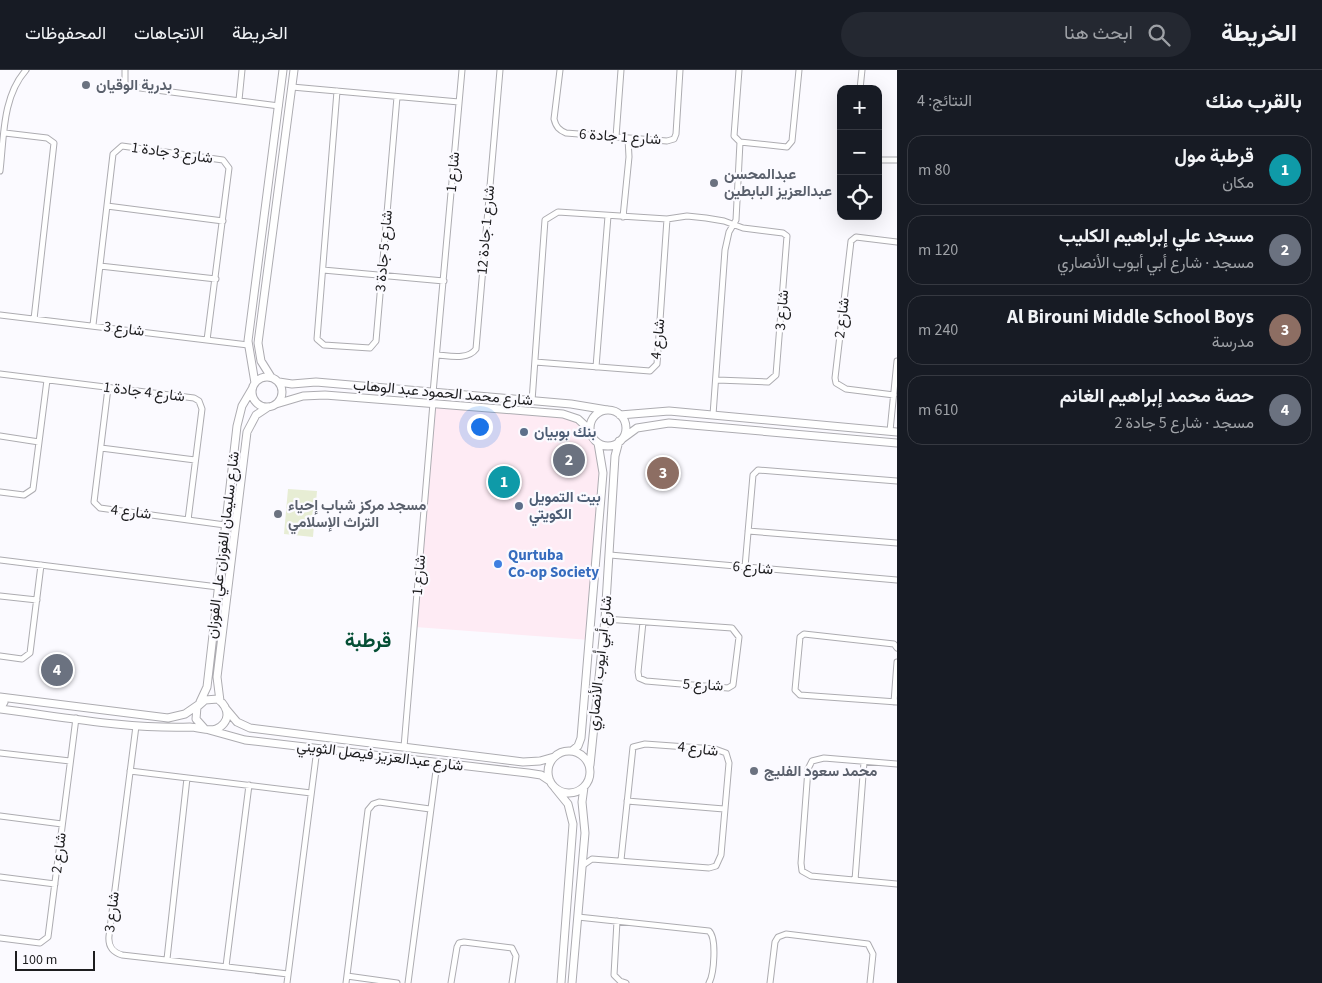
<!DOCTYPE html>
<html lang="ar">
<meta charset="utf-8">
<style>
:root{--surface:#171b24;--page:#242831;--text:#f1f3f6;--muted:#9ea1a6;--line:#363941;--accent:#db2777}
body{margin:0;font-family:"Source Sans 3",Vazirmatn,sans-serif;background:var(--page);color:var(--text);direction:rtl}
.controls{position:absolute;right:15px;top:15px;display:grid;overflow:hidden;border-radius:10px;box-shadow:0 5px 20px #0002}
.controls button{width:45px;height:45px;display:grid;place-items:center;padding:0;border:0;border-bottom:1px solid var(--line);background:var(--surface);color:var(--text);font:25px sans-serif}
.scale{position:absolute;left:15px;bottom:12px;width:80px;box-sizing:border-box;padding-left:5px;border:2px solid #1d1d1f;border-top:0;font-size:14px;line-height:18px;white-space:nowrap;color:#1d1d1f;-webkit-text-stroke:4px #fbfaff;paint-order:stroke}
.you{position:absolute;left:479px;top:356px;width:18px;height:18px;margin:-12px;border:4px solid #fff;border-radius:50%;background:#1a73e8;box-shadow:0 0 0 8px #1a73e833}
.badge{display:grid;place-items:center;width:32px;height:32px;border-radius:50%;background:var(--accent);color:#fff;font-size:16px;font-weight:700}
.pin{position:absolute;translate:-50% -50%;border:2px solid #fff;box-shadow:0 1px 5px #0006}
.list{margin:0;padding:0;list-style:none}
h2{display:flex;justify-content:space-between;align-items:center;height:65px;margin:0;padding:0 20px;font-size:21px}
h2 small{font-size:16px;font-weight:400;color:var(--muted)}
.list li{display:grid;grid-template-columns:32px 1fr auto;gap:15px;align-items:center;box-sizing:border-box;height:70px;margin:0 10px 10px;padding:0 10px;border:1px solid var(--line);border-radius:15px}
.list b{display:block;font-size:19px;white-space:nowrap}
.list p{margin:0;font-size:16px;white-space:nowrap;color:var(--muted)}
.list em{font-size:16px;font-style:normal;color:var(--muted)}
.icon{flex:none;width:28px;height:28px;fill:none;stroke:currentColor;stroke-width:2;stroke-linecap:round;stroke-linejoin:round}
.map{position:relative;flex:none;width:897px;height:913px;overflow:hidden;direction:ltr}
header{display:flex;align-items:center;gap:30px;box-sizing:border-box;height:70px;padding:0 25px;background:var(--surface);border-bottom:1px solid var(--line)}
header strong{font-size:24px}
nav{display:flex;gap:28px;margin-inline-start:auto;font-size:18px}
.search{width:350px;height:45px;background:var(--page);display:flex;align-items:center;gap:12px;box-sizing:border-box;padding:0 18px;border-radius:28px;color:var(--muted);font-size:19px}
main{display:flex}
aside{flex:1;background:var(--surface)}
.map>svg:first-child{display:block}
.commercial{fill:#feebf4}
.green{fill:#e7edd4}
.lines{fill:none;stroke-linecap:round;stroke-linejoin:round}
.street-casing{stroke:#adacb1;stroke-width:7}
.secondary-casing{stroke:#adacb1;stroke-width:9}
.street{stroke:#fff;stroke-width:5}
.secondary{stroke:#fff;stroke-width:7}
.worship-dot{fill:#6b7280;stroke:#fbfaff;stroke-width:2}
.service-dot{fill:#5c6f8a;stroke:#fbfaff;stroke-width:2}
.shop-dot{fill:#3f7fe0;stroke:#fbfaff;stroke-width:2}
.labels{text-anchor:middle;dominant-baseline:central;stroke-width:4.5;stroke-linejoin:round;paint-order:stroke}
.worship-label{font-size:15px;font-weight:bold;fill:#5b616d;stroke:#fbfaff;text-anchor:start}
.street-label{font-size:15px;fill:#1d1d1f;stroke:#fbfaff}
.service-label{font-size:15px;font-weight:bold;fill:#4e5e75;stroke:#fbfaff;text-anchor:start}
.shop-label{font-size:15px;font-weight:bold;fill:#366cbe;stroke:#fbfaff;text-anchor:start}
.district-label{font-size:20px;font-weight:bold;fill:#054f35;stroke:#fbfaff}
</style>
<header>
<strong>الخريطة</strong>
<div class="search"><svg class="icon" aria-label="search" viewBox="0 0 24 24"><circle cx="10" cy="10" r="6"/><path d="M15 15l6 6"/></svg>ابحث هنا</div>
<nav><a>الخريطة</a><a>الاتجاهات</a><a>المحفوظات</a></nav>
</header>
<main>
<aside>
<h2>بالقرب منك<small>النتائج: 4</small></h2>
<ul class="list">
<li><span class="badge" style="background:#0f9aa8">1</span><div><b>قرطبة مول</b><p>مكان</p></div><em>80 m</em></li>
<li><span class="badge" style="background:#6b7280">2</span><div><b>مسجد علي إبراهيم الكليب</b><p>مسجد · شارع أبي أيوب الأنصاري</p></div><em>120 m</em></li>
<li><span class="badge" style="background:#8d6e63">3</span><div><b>Al Birouni Middle School Boys</b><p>مدرسة</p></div><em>240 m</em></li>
<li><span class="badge" style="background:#6b7280">4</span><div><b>حصة محمد إبراهيم الغانم</b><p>مسجد · شارع 5 جادة 2</p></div><em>610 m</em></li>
</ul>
</aside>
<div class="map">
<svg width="897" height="913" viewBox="0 0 897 913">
<rect width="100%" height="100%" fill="#fbfaff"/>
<path class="commercial" d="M 433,333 L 571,346 L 591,363 L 602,386 L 590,570 L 415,557 Z"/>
<path class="green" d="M 288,419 L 317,421 L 313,467 L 284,464 Z"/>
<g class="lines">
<defs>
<path id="street" d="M 125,0 L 125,16 L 279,36
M 560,0 L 554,49 C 556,57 559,60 566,63 L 667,71 L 674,69 L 676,64 L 680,0
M 739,0 L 734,66 L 740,72 L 787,77 L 792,71 L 799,0
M 292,17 L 459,32
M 860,19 L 862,0
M 337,21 L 317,269 L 324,275 L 370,278 L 376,271 L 397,27
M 239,30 L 242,0
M 5,63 L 47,68 L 54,73 L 34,249
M 616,67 L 621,0
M 878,90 L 897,90
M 0,101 C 4,68 2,27 26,0
M 107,136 L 223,151
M 623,147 L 629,87 L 628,68
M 100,196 L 216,209
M 323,200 L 444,211
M 0,245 L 248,275
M 93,255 L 113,84 L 122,76 L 223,90 L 229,98 L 207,270
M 437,285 C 450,286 468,290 476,279 L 500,0
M 535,292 L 650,301 L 657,294 L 667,149
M 596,297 L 608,146
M 0,304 L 194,328 L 199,331 L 202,339 L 188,450
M 108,318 L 94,432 L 100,438 L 225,455
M 433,323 L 462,0
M 894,325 L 846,319 L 836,313 L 835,308 L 851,171 L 856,167 L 897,172
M 532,331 L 545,150 L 558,142 L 667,149 L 687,146 L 706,148 L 724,151 L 743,158 L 783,163 L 787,166 L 776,305 L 768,312 L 717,310
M 713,345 L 725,180 L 729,162 L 736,150 L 740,72
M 890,361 L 897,291
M 0,366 L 39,372
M 101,378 L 195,390
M 0,422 L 24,425 L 33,419 L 47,310
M 748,461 L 897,473
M 610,485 L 897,510
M 0,490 L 218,517
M 745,497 L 753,405 L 758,400 L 897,411
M 0,526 L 37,530
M 605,549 L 732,558 L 739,567 L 733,615 L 728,618 L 646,611 L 639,608 L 638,602 L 643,552
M 897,578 L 894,574 L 804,564 L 800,567 L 795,620 L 800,625 L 897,632
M 0,586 L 22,589 L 30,583 L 41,495
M 894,632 L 897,592
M 136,656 L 109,866 C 108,876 112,882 122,885 L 288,904
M 404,677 L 433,333
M 0,683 L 70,691
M 897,694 L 824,688 L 812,691 L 808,699 L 801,793 L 802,801 L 811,806 L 897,814
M 130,701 L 311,723
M 627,731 L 724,739
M 0,746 L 62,754
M 582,796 L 592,789 L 709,798 L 716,796 L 721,785 L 729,693 L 726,683 L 715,679 L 645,674 L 633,677 L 621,790
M 0,807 L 55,814
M 855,810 L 864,692
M 578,847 L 709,861 C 717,868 714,904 709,913
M 617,851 L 614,905 L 620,911 L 626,913
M 0,868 L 40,873 L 48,867 L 76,648
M 167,889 L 187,708
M 226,896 L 249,715
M 347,906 L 397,913
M 287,913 L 317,679
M 346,913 L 368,740 L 373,734 L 379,732 L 430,739
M 408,913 L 437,693
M 451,913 L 457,877 L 459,873 L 464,872 L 512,878 L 516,886 L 512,913
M 770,913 L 775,872 L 778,867 L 786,864 L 868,874 L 873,884 L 870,913"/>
<path id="secondary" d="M252 322a15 15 0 1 1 30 0a15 15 0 1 1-30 0Z
M 271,307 L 261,291 L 258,273 L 294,0
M 279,312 L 292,314 L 316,312 L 571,334 L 607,340
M 255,313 L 248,271 L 283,0
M 276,334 L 303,326 L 325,325 L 563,344 L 578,349 L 590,360
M590 358a18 18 0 1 1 36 0a18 18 0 1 1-36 0Z
M 620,345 L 669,341 L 897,362
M 622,369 L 637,358 L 669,353 L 897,373
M 0,627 L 168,648 L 185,644 L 198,635
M 1,628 L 4,632 L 0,639 C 63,647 127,659 190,657 C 198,657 208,662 216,659 C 222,657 227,651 227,645 C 227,638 223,633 218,629 L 205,630 L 197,637 L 196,649 L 204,658
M 220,631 L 217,607 L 247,362 L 256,345 L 268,337
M 200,632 L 207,617 L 237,356 L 242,336 L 252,319
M 226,639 L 237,652 L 250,658 L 523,692 L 540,691 L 554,687
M 209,660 L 245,670 L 528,703 L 541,705 L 550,711
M548 702a21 21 0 1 1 42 0a21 21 0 1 1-42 0Z
M 572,681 L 578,676 L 581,668 L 603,403 L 598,373
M 590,695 L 605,549 L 615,386 L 619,371
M 555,718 L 568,734 L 573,754 L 561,913
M 572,913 L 585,763 L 582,732 L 584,717"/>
</defs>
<use href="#street" class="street-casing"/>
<use href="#secondary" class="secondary-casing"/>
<use href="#street" class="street"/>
<use href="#secondary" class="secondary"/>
</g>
<g class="worship-dot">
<circle cx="86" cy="15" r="5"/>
<circle cx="714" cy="113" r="5"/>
<circle cx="278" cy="444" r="5"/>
<circle cx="754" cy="701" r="5"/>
</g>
<g class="service-dot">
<circle cx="524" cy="362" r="5"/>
<circle cx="519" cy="436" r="5"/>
</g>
<circle class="shop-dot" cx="498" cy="494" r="5"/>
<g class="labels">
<g class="worship-label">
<text x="96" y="15">بدرية الوقيان</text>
<text x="724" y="104">عبدالمحسن<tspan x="724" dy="17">عبدالعزيز البابطين</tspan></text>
<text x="288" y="435">مسجد مركز شباب إحياء<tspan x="288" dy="17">التراث الإسلامي</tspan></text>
<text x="764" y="701">محمد سعود الفليج</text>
</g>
<g class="street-label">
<text transform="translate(620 67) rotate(4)">شارع 1 جادة 6</text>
<text transform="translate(172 83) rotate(8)">شارع 3 جادة 1</text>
<text transform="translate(453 102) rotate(-85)">شارع 1</text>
<text transform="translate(486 160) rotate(-85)">شارع 1 جادة 12</text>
<text transform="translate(384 181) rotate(-85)">شارع 5 جادة 3</text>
<text transform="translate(782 240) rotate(-85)">شارع 3</text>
<text transform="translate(842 248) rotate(-83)">شارع 2</text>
<text transform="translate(124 259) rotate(7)">شارع 3</text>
<text transform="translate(658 269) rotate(-84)">شارع 4</text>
<text transform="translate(144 322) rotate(7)">شارع 4 جادة 1</text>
<text transform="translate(443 323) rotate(5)">شارع محمد الحمود عبد الوهاب</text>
<text transform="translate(131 442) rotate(7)">شارع 4</text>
<text transform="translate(223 475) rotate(-83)">شارع سليمان الفوزان علي الفوزان</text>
<text transform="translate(753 498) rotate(5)">شارع 6</text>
<text transform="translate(419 505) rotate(-85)">شارع 1</text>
<text transform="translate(600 593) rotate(-84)">شارع أبي أيوب الأنصاري</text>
<text transform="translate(703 615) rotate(3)">شارع 5</text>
<text transform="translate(698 679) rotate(7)">شارع 4</text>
<text transform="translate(380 686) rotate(7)">شارع عبدالعزيز فيصل الثويني</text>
<text transform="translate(59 783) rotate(-83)">شارع 2</text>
<text transform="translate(112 842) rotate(-83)">شارع 3</text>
</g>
<g class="service-label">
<text x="534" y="362">بنك بوبيان</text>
<text x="529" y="427">بيت التمويل<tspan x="529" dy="17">الكويتي</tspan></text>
</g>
<g class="shop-label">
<text x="508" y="485">Qurtuba<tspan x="508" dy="17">Co-op Society</tspan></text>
</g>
<g class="district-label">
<text x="368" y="571">قرطبة</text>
</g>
</g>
</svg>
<div class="controls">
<button>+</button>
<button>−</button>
<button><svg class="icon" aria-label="locate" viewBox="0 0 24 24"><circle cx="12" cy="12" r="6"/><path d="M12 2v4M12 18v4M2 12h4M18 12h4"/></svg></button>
</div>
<div class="scale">100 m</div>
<div class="you"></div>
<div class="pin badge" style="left:504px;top:412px;background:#0f9aa8">1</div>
<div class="pin badge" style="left:569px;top:390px;background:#6b7280">2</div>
<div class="pin badge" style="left:663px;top:403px;background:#8d6e63">3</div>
<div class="pin badge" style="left:57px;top:600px;background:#6b7280">4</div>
</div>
</main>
